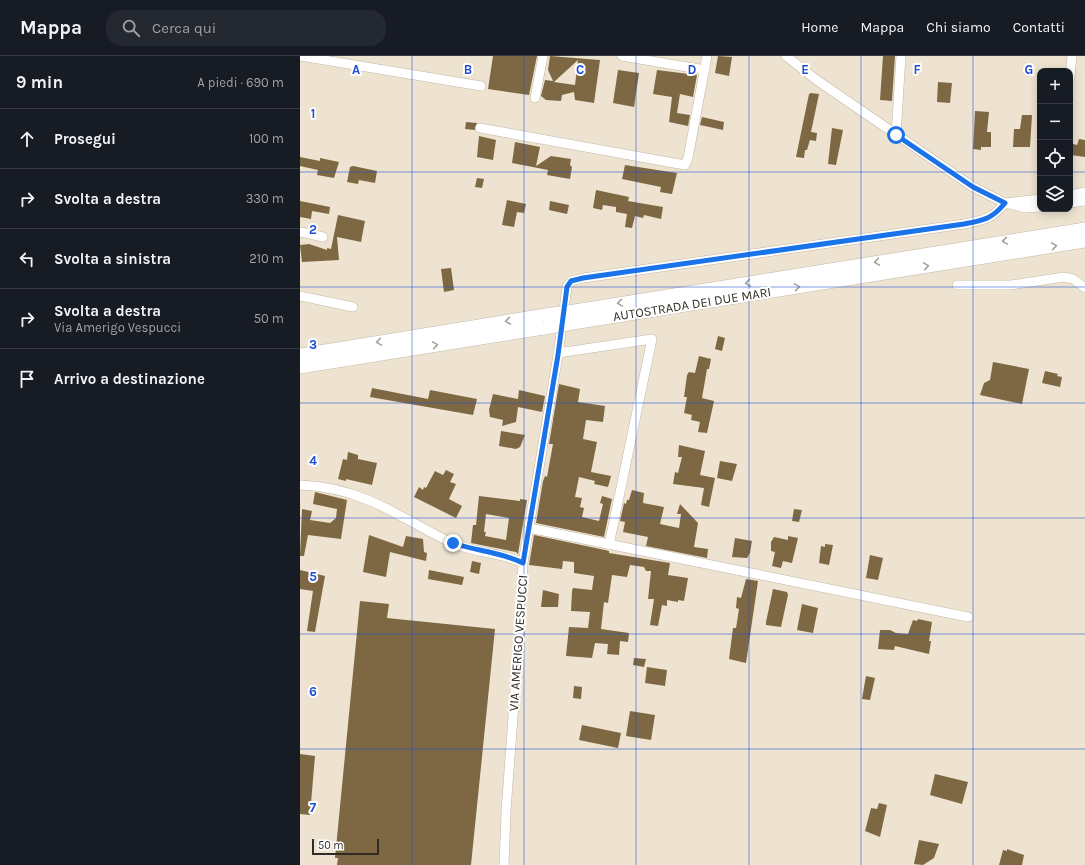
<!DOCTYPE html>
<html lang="it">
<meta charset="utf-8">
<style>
:root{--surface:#171b24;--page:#242831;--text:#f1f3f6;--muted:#9ea1a6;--line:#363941}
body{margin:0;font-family:Karla,sans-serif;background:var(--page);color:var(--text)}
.controls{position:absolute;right:12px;top:12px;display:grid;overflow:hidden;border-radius:8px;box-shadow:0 2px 10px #0003}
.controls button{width:36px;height:36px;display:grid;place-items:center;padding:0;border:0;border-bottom:1px solid var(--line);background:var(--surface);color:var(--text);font:20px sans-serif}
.scale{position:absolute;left:12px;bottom:10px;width:67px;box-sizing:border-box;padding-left:4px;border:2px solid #302b24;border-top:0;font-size:11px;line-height:14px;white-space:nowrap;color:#302b24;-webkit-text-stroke:3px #fff;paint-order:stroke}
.stop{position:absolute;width:12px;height:12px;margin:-9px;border:3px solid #1a73e8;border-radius:50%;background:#fff}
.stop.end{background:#1a73e8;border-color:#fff;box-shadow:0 1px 4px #0008}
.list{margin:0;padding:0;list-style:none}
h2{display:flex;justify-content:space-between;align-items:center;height:52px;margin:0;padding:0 16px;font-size:17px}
h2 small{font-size:13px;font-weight:400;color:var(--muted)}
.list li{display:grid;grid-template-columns:26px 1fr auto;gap:12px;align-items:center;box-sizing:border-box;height:60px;padding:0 16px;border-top:1px solid var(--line)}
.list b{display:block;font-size:15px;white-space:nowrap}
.list p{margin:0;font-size:13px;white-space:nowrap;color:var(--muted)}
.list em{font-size:13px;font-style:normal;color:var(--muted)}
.icon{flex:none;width:22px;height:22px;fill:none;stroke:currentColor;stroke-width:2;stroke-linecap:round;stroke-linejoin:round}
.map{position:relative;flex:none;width:785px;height:809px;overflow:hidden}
header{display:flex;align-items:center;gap:24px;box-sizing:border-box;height:56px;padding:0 20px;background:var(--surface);border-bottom:1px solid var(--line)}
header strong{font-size:19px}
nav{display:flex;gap:22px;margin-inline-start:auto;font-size:14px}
.search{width:280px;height:36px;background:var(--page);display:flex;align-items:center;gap:10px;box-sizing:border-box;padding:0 14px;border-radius:16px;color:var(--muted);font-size:15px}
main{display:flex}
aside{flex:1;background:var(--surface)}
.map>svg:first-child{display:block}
.building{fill:#7e6843;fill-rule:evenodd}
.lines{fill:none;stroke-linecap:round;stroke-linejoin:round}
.minor-casing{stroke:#c2b7a5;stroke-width:10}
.highway-casing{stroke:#c2b7a5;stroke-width:14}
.minor{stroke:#fff;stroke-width:9}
.highway{stroke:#fff;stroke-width:13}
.highway-bridge-casing{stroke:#c2b7a5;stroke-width:14;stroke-linecap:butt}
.highway-bridge{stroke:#fff;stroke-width:13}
.oneway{stroke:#a2a09c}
.route{stroke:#1a73e8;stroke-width:5}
.grid{fill:none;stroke:#1d4ed8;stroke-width:1;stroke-opacity:0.55}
.labels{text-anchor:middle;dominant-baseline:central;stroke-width:4;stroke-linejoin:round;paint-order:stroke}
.street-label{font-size:13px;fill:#302b24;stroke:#fff}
.grid-label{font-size:13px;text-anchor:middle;font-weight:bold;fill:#1d4ed8;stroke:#fff;stroke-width:4;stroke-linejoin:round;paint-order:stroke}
</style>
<header>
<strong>Mappa</strong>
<div class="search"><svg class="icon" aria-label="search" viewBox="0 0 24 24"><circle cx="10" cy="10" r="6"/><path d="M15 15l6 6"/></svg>Cerca qui</div>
<nav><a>Home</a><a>Mappa</a><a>Chi siamo</a><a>Contatti</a></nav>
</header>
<main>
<aside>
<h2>9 min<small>A piedi · 690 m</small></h2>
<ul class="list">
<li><svg class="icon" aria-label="ahead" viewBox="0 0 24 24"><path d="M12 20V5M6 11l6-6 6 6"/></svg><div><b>Prosegui</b></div><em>100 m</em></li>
<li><svg class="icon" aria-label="right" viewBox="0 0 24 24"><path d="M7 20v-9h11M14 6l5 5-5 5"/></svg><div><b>Svolta a destra</b></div><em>330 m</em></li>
<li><svg class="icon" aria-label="left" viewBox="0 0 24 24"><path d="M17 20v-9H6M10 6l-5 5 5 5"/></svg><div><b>Svolta a sinistra</b></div><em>210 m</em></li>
<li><svg class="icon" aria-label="right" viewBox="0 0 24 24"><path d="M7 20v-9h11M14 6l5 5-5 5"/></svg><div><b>Svolta a destra</b><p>Via Amerigo Vespucci</p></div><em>50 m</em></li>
<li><svg class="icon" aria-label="arrive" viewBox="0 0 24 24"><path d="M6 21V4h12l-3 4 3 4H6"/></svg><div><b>Arrivo a destinazione</b></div></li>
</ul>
</aside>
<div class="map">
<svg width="785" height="809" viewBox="0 0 785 809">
<rect width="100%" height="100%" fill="#eee3d0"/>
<path class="building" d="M 193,0 L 237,0 L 229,39 L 188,33 Z
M 250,0 L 300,4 L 294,47 L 275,44 L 274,36 L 262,39 L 261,45 L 246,44 L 241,40 L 245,24 L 253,25 L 248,14 ZM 278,4 L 275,29 L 254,26 L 255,25 Z
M 418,0 L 432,1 L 429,20 L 415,17 Z
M 583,0 L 595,0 L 592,45 L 580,44 Z
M 318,14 L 339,17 L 334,51 L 313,47 Z
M 357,14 L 397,19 L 393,41 L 380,38 L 377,57 L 390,59 L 388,70 L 369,66 L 372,41 L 353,38 Z
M 638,26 L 652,27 L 650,47 L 637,46 Z
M 511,37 L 519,38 L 511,76 L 517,77 L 516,85 L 510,84 L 507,94 L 505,94 L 504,102 L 496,101 L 509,38 Z
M 675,55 L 689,56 L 687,76 L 691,76 L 691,91 L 681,91 L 681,94 L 673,93 Z
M 722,59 L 732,59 L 730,91 L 713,91 L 714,73 L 720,73 Z
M 402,61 L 424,66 L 423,74 L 400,69 Z
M 166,66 L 177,67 L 175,74 L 165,73 Z
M 532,72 L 543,74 L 536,109 L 528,108 Z
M 179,80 L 196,84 L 193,104 L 177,101 Z
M 779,83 L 785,84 L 785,101 L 771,99 L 773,88 L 777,89 Z
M 215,86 L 240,91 L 236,110 L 251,100 L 271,103 L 270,109 L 272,111 L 270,123 L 247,119 L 248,114 L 212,107 Z
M 0,101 L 20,105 L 20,102 L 39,106 L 34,122 L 17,119 L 18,114 L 0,110 Z
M 325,109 L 377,117 L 372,138 L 360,136 L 361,131 L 322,123 Z
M 53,110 L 77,115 L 75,127 L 59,124 L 58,128 L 47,126 L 50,111 Z
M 177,122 L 184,123 L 182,132 L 175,131 Z
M 296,134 L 329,141 L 328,145 L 363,151 L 361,163 L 344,159 L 343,162 L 335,160 L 332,172 L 325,171 L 327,158 L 316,156 L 316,151 L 303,149 L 302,154 L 293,152 Z
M 207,144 L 226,148 L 224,157 L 217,156 L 214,171 L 202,169 Z
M 0,145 L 30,151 L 29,158 L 12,155 L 11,163 L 0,161 Z
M 250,145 L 269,149 L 267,158 L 249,154 Z
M 38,159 L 65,165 L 61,186 L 37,181 L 39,204 L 2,206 L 0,189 L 9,188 L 27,194 L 27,192 L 31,193 Z
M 151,212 L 154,234 L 144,236 L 141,213 Z
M 418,280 L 425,282 L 422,295 L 415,293 Z
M 399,300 L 411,303 L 409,313 L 407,313 L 402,342 L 414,345 L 407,377 L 398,376 L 400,366 L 391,364 L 392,359 L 384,357 L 387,341 L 384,341 L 387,319 L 389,316 L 395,317 Z
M 693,306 L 729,313 L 722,348 L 680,339 L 684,327 L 690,324 Z
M 745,315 L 758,318 L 757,320 L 762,321 L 760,331 L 742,327 Z
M 259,328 L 280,333 L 278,346 L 305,350 L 303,366 L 286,364 L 283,383 L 297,386 L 291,416 L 311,420 L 308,431 L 294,428 L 295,425 L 279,421 L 275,441 L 282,442 L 280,451 L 284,452 L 282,461 L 299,465 L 303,448 L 300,447 L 302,440 L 312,443 L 304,481 L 236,467 L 243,425 L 245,420 L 247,421 L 253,388 L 249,388 Z
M 72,332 L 128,343 L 130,334 L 177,343 L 173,359 L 70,341 Z
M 219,334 L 245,340 L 242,356 L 218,351 L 216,366 L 202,370 L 203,364 L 190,361 L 189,354 L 193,338 L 218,343 Z
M 201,375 L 225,379 L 220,391 L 216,393 L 199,390 Z
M 379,389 L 405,395 L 400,419 L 415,422 L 409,451 L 401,449 L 404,432 L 373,428 L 375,416 L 378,417 L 382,401 L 378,401 Z
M 48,396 L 58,399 L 58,403 L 77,407 L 72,429 L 46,423 L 46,425 L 38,423 L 43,403 L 47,404 Z
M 420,405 L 437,408 L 432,425 L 417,422 Z
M 146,414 L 154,418 L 150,426 L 156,428 L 149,443 L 162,450 L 156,462 L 114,441 L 119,431 L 123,434 L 124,431 L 126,432 L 135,415 L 143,419 Z
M 332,434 L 344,437 L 343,447 L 364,451 L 360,468 L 379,472 L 381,458 L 377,458 L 380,448 L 398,467 L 394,491 L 408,493 L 407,502 L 346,490 L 348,481 L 323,476 L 325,466 L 320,465 L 324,447 L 326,448 L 327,444 L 329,444 Z
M 15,436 L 47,444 L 41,483 L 8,479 L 4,500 L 0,500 L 2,453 L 12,455 L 10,464 L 30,467 L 36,462 L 37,453 L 13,448 Z
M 179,440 L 220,445 L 220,443 L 227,444 L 218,498 L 216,496 L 171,487 L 173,469 L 176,469 ZM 186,458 L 209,462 L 206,484 L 185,480 L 186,476 L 184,476 Z
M 494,453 L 502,454 L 499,466 L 492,465 Z
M 69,479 L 103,491 L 106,480 L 123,483 L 124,496 L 127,497 L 126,505 L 90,496 L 86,521 L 63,516 Z
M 234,479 L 305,494 L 309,495 L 309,497 L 370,507 L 368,519 L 388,522 L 384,545 L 378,544 L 378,546 L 367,544 L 367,550 L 362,549 L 358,570 L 350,569 L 354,543 L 348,543 L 351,515 L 346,515 L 344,511 L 330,509 L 327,521 L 312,519 L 308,547 L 304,546 L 301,573 L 329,577 L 328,586 L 320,585 L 319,599 L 307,598 L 308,588 L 295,587 L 292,602 L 266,600 L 269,571 L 288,572 L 290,556 L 271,555 L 272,535 L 273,532 L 292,534 L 294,520 L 274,517 L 274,506 L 263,505 L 262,513 L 229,509 Z
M 488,480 L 498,482 L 492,507 L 483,505 L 481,512 L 472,510 L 475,496 L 471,495 L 471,486 L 474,481 L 488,484 Z
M 435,482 L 452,485 L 450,497 L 447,502 L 432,501 Z
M 525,488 L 533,489 L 529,509 L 519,507 L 521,490 L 525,491 Z
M 570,499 L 583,502 L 578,524 L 566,522 Z
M 172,505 L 181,507 L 179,518 L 170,516 Z
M 0,514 L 25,520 L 15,576 L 7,575 L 13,535 L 0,533 Z
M 129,514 L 164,521 L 162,529 L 128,523 Z
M 446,523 L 458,525 L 446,607 L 429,603 L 433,572 L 436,572 L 439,553 L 436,552 L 437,541 L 441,542 Z
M 473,533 L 487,536 L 488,539 L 481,571 L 466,569 L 466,566 Z
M 243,534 L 259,538 L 258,551 L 241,551 Z
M 60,545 L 89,548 L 87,562 L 195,573 L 171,809 L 37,809 L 38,802 L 35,802 Z
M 502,548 L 518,552 L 513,577 L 497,574 Z
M 618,563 L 632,566 L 629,585 L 631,585 L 629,598 L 595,590 L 594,594 L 578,593 L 580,574 L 590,574 L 596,577 L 608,578 L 613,564 L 617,565 Z
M 334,602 L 346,603 L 344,611 L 333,609 Z
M 347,611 L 367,614 L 365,630 L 345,627 Z
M 566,620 L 575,622 L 570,644 L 562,643 Z
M 274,630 L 282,631 L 281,643 L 273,642 Z
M 330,655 L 355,659 L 351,684 L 326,680 Z
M 282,669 L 321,677 L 318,692 L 279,684 Z
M 0,698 L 15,700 L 10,759 L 0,758 Z
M 635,718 L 668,726 L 662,748 L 630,739 Z
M 579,747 L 587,749 L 580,781 L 565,775 L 571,752 L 577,753 Z
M 619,784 L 639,788 L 634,802 L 623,809 L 614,808 Z
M 707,793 L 724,799 L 722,809 L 699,809 L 703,794 L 707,795 Z"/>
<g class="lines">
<defs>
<path id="minor" d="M 0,0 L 181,30
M 322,0 L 405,14
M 486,0 L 518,25 L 673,131 L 705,147 L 726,152 L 740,151
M 770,21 L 772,0
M 235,42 L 243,0
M 180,72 L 385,109 L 388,102 L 407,0
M 596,79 L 601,0
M 770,139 L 785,136
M 770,147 L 785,145
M 0,176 L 23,181
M 657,229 L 711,229 L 764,221 L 773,223 L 785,232
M 0,240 L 53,251
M 258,297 L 352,283 L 309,489
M 0,429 C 23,430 47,435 68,444 C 97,456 124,474 152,487 C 175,497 200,496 223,507 L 221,553 L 206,755 L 204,809
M 229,472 L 668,561
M 223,507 L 258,299 L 267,231 L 271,225 L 283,222 L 664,168 C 684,164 692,163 705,147 L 740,143"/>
<path id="highway" d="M 281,254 L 785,173
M 279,266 L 785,185
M 0,299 L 246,259
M 0,311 L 244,272"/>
</defs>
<use href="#minor" class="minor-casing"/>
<use href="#highway" class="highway-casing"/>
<use href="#minor" class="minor"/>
<use href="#highway" class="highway"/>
<defs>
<path id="highway-bridge" d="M 246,259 L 281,254
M 244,272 L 279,266"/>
</defs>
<use href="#highway-bridge" class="highway-bridge-casing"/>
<use href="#highway-bridge" class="highway-bridge"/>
</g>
<defs><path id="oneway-chevron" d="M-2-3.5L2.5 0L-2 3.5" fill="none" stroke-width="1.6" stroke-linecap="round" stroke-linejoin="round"/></defs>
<g class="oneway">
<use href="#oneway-chevron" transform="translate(705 185) rotate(171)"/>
<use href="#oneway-chevron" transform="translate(754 190) rotate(-9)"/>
<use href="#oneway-chevron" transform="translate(577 206) rotate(171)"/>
<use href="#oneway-chevron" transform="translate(626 210) rotate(-9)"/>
<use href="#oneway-chevron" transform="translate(448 227) rotate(171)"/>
<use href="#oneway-chevron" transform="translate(497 231) rotate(-9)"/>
<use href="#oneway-chevron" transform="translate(320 247) rotate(171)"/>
<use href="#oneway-chevron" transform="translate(208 265) rotate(171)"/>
<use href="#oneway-chevron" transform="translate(79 286) rotate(171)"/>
<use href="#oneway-chevron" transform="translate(135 289) rotate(-9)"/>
</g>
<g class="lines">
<path class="route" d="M 153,487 C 176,495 201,496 223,507 L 258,299 L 267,231 L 271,225 L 283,222 L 664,168 C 684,164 692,163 705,147 L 673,131 L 596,79"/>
</g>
<path class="grid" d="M 112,0 L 112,809M 224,0 L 224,809M 336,0 L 336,809M 449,0 L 449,809M 561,0 L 561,809M 673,0 L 673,809M 0,116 L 740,116M 770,116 L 785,116M 0,231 L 785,231M 0,347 L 785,347M 0,462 L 785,462M 0,578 L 785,578M 0,693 L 785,693"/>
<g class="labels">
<g class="street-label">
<text transform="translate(392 248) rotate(-9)">AUTOSTRADA DEI DUE MARI</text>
<text transform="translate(218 587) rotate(-86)">VIA AMERIGO VESPUCCI</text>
</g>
</g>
<g class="grid-label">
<text x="56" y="18">A</text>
<text x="168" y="18">B</text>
<text x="280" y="18">C</text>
<text x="392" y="18">D</text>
<text x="505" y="18">E</text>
<text x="617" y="18">F</text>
<text x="729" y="18">G</text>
<text x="13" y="62">1</text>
<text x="13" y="178">2</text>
<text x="13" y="293">3</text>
<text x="13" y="409">4</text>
<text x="13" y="525">5</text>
<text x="13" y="640">6</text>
<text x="13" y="756">7</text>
</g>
</svg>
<div class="controls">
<button>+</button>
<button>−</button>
<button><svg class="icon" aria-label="locate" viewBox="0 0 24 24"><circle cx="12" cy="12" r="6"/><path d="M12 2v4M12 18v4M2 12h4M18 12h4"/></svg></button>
<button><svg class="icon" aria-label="layers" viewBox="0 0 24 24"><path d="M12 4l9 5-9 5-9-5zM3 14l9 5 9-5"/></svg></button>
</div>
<div class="scale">50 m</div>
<div class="stop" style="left:596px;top:79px"></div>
<div class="stop end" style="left:153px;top:487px"></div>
</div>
</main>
